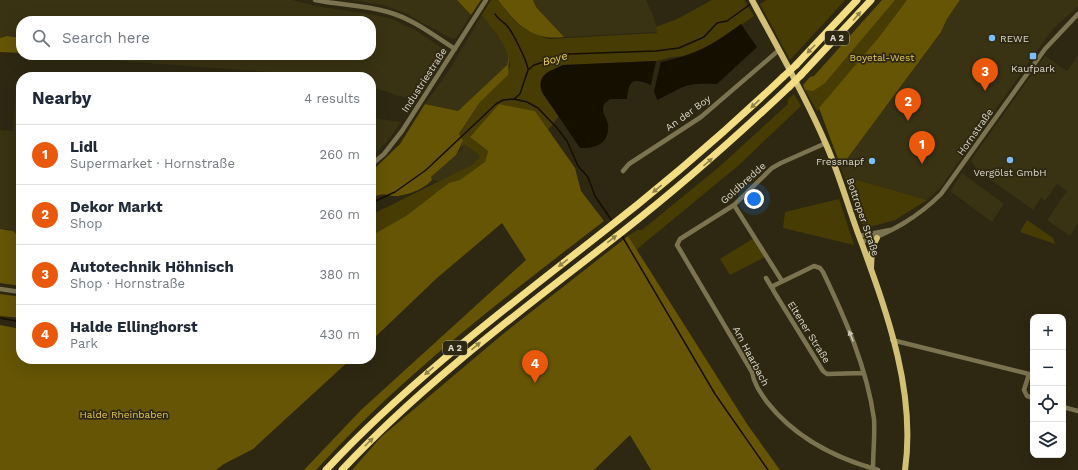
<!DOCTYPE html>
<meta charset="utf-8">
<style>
:root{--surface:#fff;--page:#f2f2f3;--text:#1f2937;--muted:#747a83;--line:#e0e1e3;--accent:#ea580c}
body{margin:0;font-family:"Work Sans",sans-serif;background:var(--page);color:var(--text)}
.controls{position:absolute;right:12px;bottom:12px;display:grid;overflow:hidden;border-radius:8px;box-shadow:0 4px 16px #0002}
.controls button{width:36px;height:36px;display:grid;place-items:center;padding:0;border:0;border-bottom:1px solid var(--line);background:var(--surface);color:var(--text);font:20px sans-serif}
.you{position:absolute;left:754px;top:199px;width:14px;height:14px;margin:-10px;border:3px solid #fff;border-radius:50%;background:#1a73e8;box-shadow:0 0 0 6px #1a73e833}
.badge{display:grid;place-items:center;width:26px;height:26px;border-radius:50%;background:var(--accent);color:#fff;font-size:13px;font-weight:700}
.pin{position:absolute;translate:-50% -33px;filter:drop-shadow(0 1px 2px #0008)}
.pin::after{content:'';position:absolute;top:21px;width:14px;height:12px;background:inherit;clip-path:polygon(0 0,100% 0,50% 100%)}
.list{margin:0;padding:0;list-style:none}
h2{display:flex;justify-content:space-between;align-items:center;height:52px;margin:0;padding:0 16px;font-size:17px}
h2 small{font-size:13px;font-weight:400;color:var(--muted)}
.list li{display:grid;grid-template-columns:26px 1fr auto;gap:12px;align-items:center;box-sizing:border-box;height:60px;padding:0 16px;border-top:1px solid var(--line)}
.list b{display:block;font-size:15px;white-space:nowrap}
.list p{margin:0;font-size:13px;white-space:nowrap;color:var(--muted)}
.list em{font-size:13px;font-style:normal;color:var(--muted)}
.icon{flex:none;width:22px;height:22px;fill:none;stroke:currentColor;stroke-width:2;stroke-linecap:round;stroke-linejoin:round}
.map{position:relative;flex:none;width:1078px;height:470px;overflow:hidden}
.search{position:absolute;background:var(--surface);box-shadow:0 4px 16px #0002;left:16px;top:16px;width:360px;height:44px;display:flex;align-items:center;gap:10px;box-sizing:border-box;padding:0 14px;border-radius:16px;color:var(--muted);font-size:15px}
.panel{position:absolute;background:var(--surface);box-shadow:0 4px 16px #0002;left:16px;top:72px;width:360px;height:292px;border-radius:16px}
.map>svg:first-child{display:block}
.built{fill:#393213}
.green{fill:#473c04}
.forest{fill:#655505}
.water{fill:#150f00}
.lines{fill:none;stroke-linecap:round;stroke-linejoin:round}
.stream{stroke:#150f00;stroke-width:1.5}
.minor{stroke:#7c7451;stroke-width:4.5}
.major{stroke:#d2c076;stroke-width:6}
.highway{stroke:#f3de83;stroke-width:7}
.highway-bridge{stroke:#f3de83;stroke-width:7}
.oneway{fill:#90834a}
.oneway2{fill:#c9c5b3}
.poi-dot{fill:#7cbef9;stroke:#2e2812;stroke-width:1.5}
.labels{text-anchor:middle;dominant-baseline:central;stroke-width:3.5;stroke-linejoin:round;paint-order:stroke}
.shield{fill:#2e2812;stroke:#a8a494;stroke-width:1}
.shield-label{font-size:9px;font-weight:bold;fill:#dcd9cb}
.poi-label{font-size:10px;fill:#dcd9cb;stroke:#2e2812}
.park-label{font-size:10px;fill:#e5c94c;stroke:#2e2812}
.street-label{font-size:10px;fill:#dcd9cb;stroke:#2e2812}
.water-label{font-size:11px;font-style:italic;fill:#edd155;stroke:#2e2812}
</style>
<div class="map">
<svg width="1078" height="470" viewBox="0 0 1078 470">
<rect width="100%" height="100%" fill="#2e2812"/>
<path class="built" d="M 0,0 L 292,0 L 316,6 L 375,15 L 392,19 L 415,30 L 444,49 L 446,52 L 416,101 L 371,87 L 371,77 L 302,77 L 282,73 L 41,55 L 371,55 L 371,21 L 21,21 L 21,38 L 7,36 L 0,38 Z
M 352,0 L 457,0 L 471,15 L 456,38 L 452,39 L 405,13 L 383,5 Z
M 533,0 L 646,0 L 653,15 L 658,32 L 564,37 L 536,7 Z
M 960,0 L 1078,0 L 1078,6 L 1053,29 L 1039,48 L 940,188 L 927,200 L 844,176 L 841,167 L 941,32 L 947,19 Z
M 482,15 L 502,40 L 509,56 L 507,65 L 458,111 L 425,104 L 448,72 Z
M 1045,56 L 1067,71 L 1078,56 L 1078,224 L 1070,236 L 1047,220 L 1067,191 L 1057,184 L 1045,201 L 1041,198 L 1033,210 L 977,170 L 971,160 Z
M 16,88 L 21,89 L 21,240 L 10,229 L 0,229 L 0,130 L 13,131 Z
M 371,118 L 401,122 L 387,142 L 371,157 Z
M 465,145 L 478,154 L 478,160 L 449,183 L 432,180 L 431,177 L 456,155 Z
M 962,173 L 1004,204 L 992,222 L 950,191 Z"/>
<path class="green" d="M 491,0 L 498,0 C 514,22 522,31 549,39 L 657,33 L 656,27 L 677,19 L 712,0 L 744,0 L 754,16 L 712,45 L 688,56 L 672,57 L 656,61 L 563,65 C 526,81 541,91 559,116 L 548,130 L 535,111 L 499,104 L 470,137 L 488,151 L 485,162 L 371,334 L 371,215 L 472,165 L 479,158 L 478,154 L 465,145 L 461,148 L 463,141 L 459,135 L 480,102 L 510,67 C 509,46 494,31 482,15 Z
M 767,0 L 845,0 L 790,60 L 760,4 Z
M 891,0 L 958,0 L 851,74 L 817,111 L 805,90 L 808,91 Z
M 794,94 L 801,106 L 739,165 L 636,250 L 628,236 L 637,230 L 642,230 L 719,167 L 788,104 L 788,99 Z
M 844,176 L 927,200 L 895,220 L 866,228 L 862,224 L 854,198 Z
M 839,199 L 854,245 L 783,228 L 785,212 Z
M 1027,220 L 1053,238 L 1055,244 L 1020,232 Z
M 754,238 L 765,257 L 730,275 L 720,259 Z"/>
<path class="forest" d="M 457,0 L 481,0 L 471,15 Z
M 498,0 L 533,0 L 536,7 L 564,37 C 532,41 516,24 498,0 Z
M 882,0 L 895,0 L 825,83 L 813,91 L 805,90 L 803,85 L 810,77 L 814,76 Z
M 907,0 L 960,0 L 947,19 L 941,32 L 841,167 L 819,108 L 880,36 Z
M 7,36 L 21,38 L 21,53 L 0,52 L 0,38 Z
M 509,56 L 508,75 L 480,102 L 459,134 L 463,141 L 456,155 L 431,177 L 432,180 C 424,189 410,194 398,196 C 385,197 385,191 371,198 L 371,172 L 400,144 L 425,104 L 458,111 L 507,65 Z
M 499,104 L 535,111 L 575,168 L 581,191 L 604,221 C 504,298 401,376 316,470 L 304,470 L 361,410 L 526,260 L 502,223 L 437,278 L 371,341 L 371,236 L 406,216 L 449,183 L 460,180 L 485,162 L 488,151 L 470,137 Z
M 0,229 L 13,231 L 21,240 L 21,286 L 0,283 Z
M 628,236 L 747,424 L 780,470 L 651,470 L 630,435 L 594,470 L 352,470 L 381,437 L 503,334 Z
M 0,294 L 21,297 L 21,318 L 0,316 Z
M 0,325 L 21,329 L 21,359 L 351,359 L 253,449 L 224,464 L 216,470 L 0,470 Z"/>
<path class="water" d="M 741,24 L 757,47 L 717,84 C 707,84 695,83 686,86 C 676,89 667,96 657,100 L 654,91 L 661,62 C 697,54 711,46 741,24 Z
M 656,61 L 651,85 C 633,78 629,79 627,99 L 610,99 C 606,102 603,104 603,109 C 603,114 607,119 608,124 C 610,143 596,149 580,148 L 542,92 C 537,74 548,72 563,65 Z"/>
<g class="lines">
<path class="stream" d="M 495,14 C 498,20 504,21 508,27 C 513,33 527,61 528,69
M 514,99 L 527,102 L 538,108 L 557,128 L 567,141 L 578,166 L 588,177 L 595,196 L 612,221
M 371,203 L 395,192 L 426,170 L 496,104 L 503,100 L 514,99 L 520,94 L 528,70 L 534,65 L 569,54 L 656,51 L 679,48 L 704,37 L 717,23 L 727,21 L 752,3
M 622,236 L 715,394 L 768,470
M 0,318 L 21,322"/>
<path class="minor" d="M 315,0 C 339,5 364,5 388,12 C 413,19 433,35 455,49
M 826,143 L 781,163 L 772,168 L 734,205 L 680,239 L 677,245 L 752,372 C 754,384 760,392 767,402 C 795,438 835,458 878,470
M 371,165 L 384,154 L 402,131 L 486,0
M 623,171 L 629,164 L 701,117 L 779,50
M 734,205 L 782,281
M 859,236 L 890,230
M 861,242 C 890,234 919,216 941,194 L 1045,49 L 1078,14
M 766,278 L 772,288
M 0,289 L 21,292
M 892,340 L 1029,374 L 1024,390 L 1027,396 L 1033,398
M 863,373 L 827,374 L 823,371 L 773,290 L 773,286 L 814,266 L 820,268 L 823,272 C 845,318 867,368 874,419 C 875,435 873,453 873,468
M 1063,407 L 1078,411"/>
<path class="major" d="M 752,0 C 777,47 804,93 825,142 C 840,175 849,211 862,244 C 888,316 916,393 905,470
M 871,268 L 872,247 L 877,238"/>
<path class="highway" d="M 796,65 L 857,0
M 801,75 L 871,0
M 326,470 C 407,383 501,312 594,239 C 660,188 723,134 783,77
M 342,470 C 426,380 526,307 622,232 C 681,186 735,138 789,87"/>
<path class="highway-bridge" d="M 783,77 L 796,65
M 789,87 L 801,75"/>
</g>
<defs><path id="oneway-solid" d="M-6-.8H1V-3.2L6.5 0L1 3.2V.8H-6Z"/></defs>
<g class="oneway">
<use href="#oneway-solid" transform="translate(857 16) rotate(-49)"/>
<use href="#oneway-solid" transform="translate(811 49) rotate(134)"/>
<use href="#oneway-solid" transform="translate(755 104) rotate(137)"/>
<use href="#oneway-solid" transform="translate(708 162) rotate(-40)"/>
<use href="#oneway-solid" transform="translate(657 189) rotate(141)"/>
<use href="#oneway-solid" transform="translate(612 239) rotate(-38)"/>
<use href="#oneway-solid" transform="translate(563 263) rotate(142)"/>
<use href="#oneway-solid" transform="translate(476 346) rotate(-40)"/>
<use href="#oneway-solid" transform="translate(429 371) rotate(139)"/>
<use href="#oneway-solid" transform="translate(369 442) rotate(-45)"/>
</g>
<use class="oneway2" href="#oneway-solid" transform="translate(851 336) rotate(-112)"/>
<g class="poi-dot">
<circle cx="992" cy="38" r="4"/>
<rect x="1029" y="52" width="8" height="8" rx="2"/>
<circle cx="1010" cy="160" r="4"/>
<circle cx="872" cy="161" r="4"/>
</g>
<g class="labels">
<g class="shield">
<rect x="825" y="31" width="24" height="14" rx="3"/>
<rect x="443" y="341" width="24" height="14" rx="3"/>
</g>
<g class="shield-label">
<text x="837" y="38">A 2</text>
<text x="455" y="348">A 2</text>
</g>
<g class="poi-label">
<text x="1000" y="38" text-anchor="start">REWE</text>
<text x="1033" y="68">Kaufpark</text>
<text x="864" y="161" text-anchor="end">Fressnapf</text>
<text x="1010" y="172">Vergölst GmbH</text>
</g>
<g class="park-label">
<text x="882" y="57">Boyetal-West</text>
<text x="124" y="414">Halde Rheinbaben</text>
</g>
<g class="street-label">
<text transform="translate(424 80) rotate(-57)">Industriestraße</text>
<text transform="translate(688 113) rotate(-36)">An der Boy</text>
<text transform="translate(975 132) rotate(-55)">Hornstraße</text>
<text transform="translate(743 183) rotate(-42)">Goldbredde</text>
<text transform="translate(863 217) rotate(71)">Bottroper Straße</text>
<text transform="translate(809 332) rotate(58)">Eltener Straße</text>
<text transform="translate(751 356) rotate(62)">Am Haarbach</text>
</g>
<g class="water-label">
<text transform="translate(555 59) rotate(-16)">Boye</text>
</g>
</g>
</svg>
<div class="controls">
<button>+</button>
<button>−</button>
<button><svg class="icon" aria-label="locate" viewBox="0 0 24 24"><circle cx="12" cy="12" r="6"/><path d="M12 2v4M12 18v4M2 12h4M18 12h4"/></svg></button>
<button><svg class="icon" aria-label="layers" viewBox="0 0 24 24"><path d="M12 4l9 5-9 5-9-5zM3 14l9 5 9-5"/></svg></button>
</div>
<div class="you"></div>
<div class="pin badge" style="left:922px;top:164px">1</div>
<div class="pin badge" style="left:908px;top:121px">2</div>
<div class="pin badge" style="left:985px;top:91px">3</div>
<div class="pin badge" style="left:535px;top:383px">4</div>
<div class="search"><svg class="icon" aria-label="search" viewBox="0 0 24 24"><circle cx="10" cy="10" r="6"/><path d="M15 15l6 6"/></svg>Search here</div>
<section class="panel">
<h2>Nearby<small>4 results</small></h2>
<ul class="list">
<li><span class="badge">1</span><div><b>Lidl</b><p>Supermarket · Hornstraße</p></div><em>260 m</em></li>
<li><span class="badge">2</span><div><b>Dekor Markt</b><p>Shop</p></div><em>260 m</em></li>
<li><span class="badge">3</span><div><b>Autotechnik Höhnisch</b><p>Shop · Hornstraße</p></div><em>380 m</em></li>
<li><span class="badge">4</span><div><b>Halde Ellinghorst</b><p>Park</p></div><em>430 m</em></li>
</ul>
</section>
</div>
